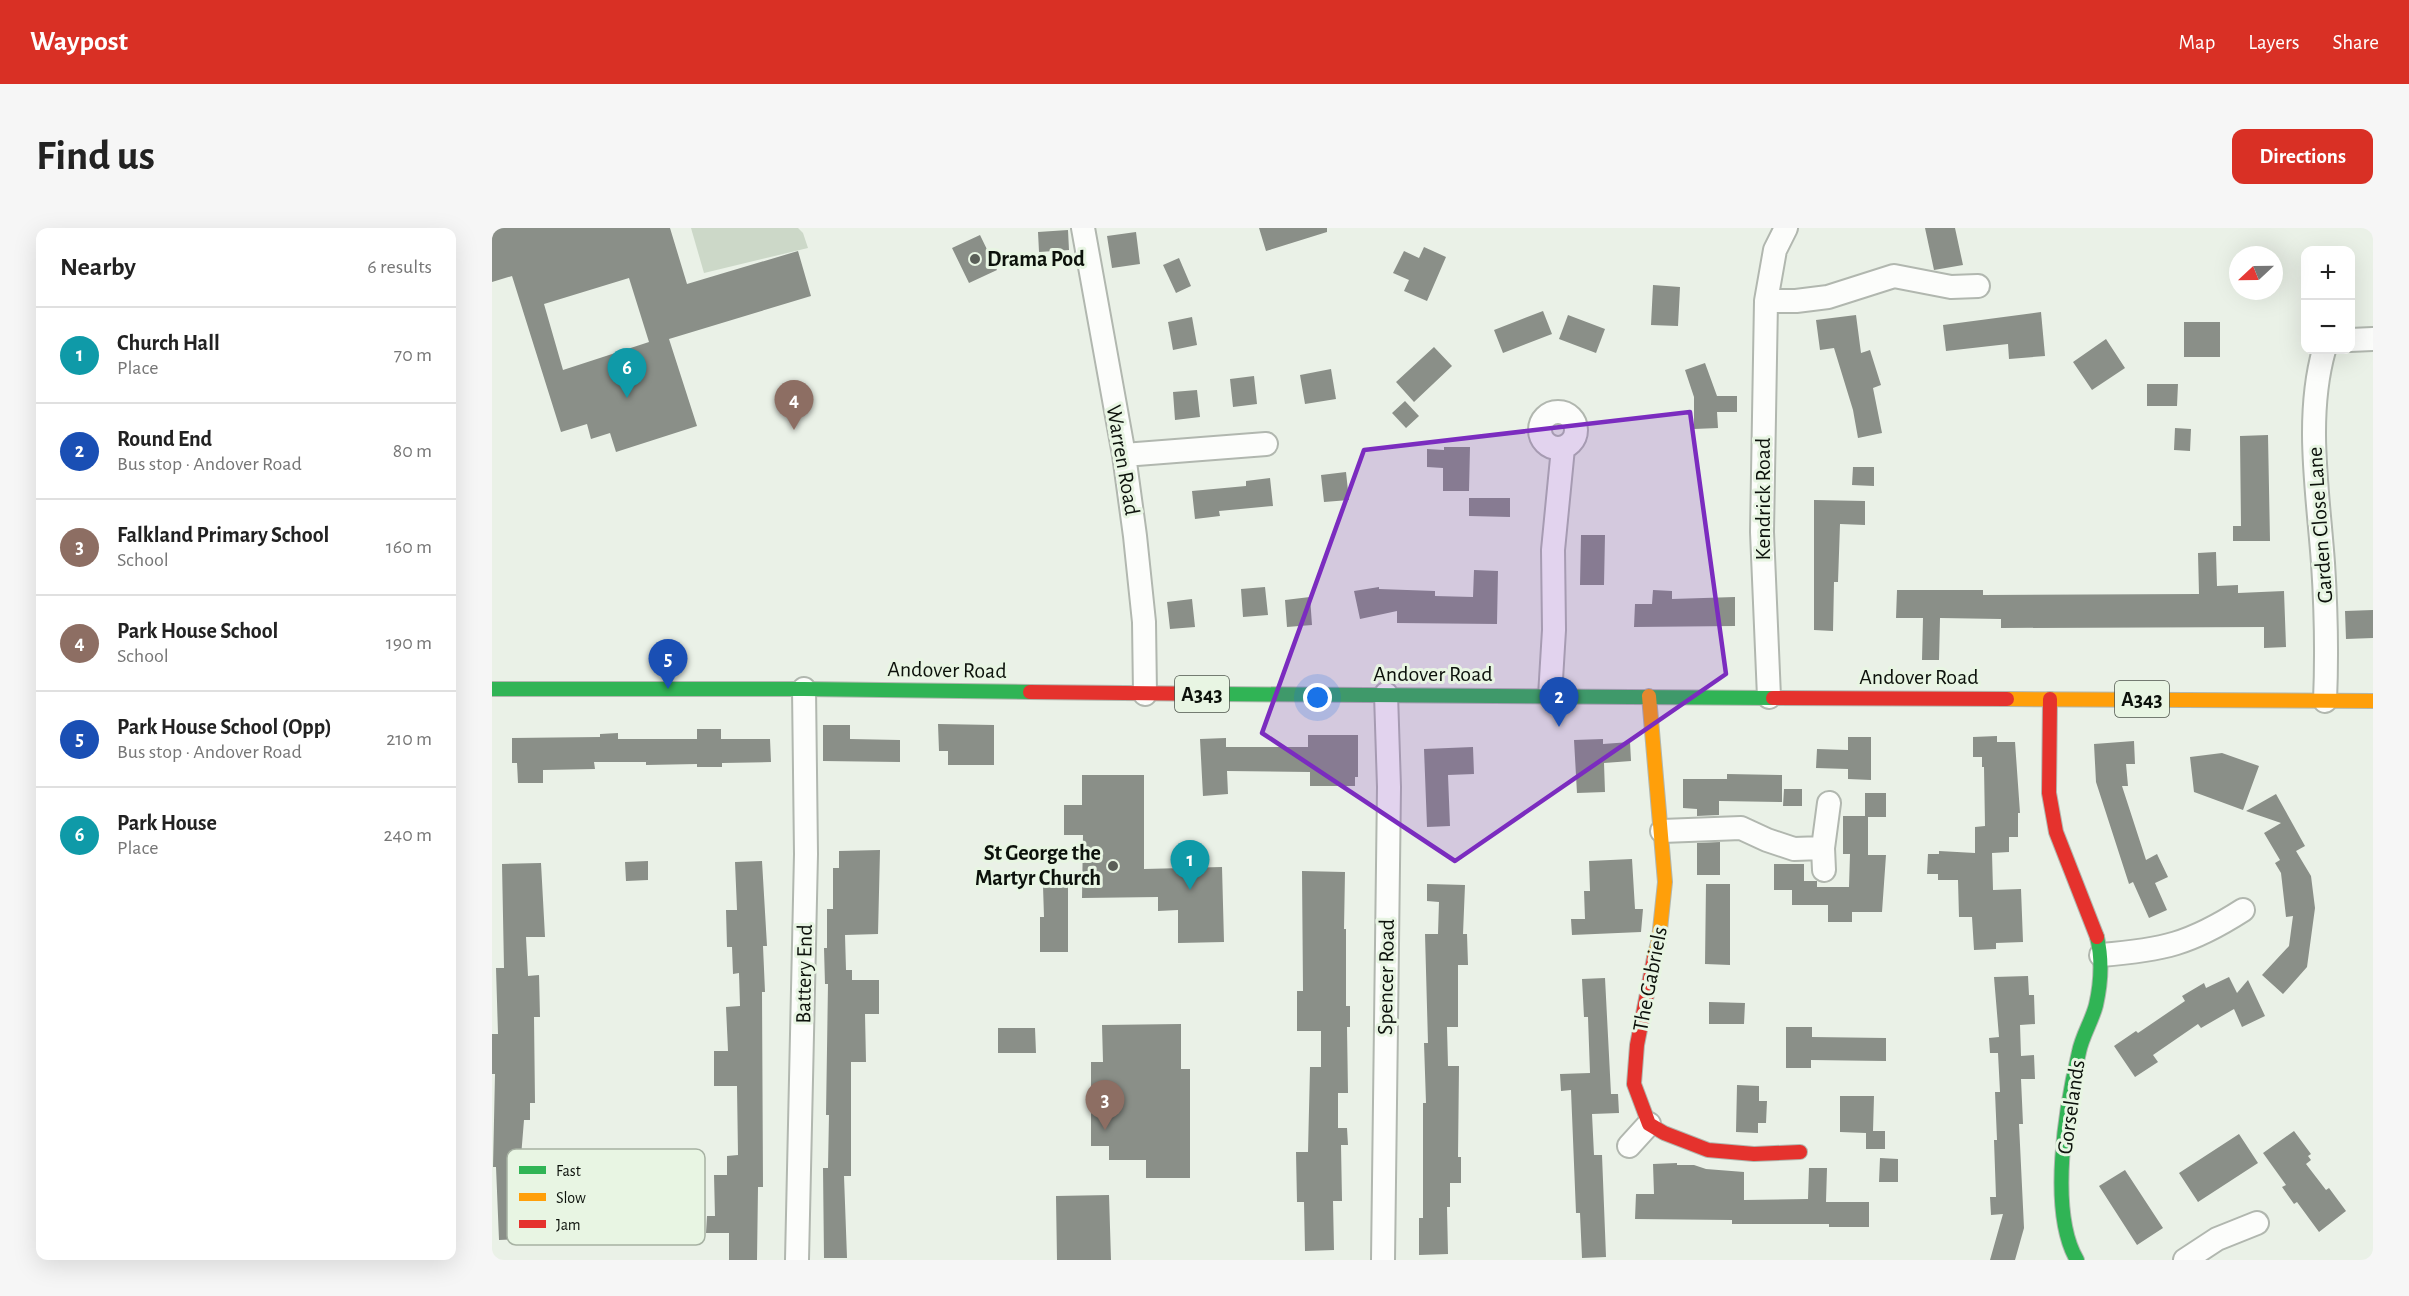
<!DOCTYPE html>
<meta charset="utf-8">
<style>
:root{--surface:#fff;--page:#f6f6f6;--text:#222;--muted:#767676;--line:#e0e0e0;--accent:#d93025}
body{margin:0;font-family:"Alegreya Sans",sans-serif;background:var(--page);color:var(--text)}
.controls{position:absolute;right:18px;top:18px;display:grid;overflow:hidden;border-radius:12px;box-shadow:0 6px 24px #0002}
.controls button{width:54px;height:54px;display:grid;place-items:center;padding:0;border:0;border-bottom:2px solid var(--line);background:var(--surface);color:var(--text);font:30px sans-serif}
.compass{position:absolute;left:1737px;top:18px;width:54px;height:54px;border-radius:50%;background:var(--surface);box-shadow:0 6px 24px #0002;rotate:248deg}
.you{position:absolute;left:826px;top:470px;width:21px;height:21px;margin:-15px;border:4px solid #fff;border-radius:50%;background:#1a73e8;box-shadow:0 0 0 9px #1a73e833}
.badge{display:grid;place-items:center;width:39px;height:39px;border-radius:50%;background:var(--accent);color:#fff;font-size:20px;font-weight:700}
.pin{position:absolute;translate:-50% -50px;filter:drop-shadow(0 2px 3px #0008)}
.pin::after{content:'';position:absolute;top:32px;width:21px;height:18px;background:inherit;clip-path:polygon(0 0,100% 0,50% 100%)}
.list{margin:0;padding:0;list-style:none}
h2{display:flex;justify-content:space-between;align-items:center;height:78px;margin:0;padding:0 24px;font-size:26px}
h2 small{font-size:20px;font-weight:400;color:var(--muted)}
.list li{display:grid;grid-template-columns:39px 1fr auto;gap:18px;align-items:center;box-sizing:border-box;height:96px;padding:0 24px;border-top:2px solid var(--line)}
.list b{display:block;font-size:22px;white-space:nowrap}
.list p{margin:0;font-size:20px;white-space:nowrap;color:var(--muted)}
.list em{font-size:20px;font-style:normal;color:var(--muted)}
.map{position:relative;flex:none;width:1881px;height:1032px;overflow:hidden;border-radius:12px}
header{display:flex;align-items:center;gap:36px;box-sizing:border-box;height:84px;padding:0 30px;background:var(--accent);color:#fff}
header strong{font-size:28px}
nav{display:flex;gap:33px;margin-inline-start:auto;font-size:21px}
.intro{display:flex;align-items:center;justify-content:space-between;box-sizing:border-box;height:144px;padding:0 36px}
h1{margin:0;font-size:42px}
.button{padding:15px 27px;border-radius:12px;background:var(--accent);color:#fff;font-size:21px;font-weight:700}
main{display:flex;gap:36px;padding:0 36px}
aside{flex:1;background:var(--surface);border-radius:12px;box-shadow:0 6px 24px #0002}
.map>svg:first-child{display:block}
.green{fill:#ccd8c8}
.building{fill:#8a8f88;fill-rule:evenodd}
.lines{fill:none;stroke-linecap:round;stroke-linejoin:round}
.street-casing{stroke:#b1b7af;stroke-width:26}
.fast-casing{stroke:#b1b7af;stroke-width:16}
.slow-casing{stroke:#b1b7af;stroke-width:16}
.jam-casing{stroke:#b1b7af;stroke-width:16}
.street{stroke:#fcfdfb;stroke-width:22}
.fast{stroke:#30b455;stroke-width:14}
.slow{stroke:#ff9f0a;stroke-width:14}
.jam{stroke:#e5322d;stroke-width:14}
.marked{fill:#7b2cbf;fill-opacity:0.2;stroke:#7b2cbf;stroke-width:4.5;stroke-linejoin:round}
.poi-dot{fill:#5a5f58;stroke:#e8f5e3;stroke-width:2}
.labels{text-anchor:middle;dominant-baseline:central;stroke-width:6;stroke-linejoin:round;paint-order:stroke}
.shield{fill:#e8f5e3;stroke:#4e554c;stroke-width:1.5}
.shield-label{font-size:21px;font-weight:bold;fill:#0c110b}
.poi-label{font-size:22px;font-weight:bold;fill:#0c110b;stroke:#e8f5e3;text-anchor:start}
.street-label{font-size:22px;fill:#0c110b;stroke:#e8f5e3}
.key{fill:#e8f5e3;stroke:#a6b1a2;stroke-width:1.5}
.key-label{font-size:16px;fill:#0c110b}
</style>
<header>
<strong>Waypost</strong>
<nav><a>Map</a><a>Layers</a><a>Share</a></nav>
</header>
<div class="intro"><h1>Find us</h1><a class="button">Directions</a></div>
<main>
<aside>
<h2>Nearby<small>6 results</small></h2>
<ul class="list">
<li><span class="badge" style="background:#0f9aa8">1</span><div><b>Church Hall</b><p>Place</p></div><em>70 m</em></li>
<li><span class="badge" style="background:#1a4fb4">2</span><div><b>Round End</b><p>Bus stop · Andover Road</p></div><em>80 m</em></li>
<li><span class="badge" style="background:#8d6e63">3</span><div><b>Falkland Primary School</b><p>School</p></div><em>160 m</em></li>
<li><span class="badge" style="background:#8d6e63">4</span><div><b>Park House School</b><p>School</p></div><em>190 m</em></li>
<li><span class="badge" style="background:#1a4fb4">5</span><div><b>Park House School (Opp)</b><p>Bus stop · Andover Road</p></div><em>210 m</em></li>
<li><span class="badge" style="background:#0f9aa8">6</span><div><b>Park House</b><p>Place</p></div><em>240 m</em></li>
</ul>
</aside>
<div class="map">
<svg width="1881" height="1032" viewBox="0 0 1881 1032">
<rect width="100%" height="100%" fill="#eaf1e7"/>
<path class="green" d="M 199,0 L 306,0 L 311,5 L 316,20 L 212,45 Z"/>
<path class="building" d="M 0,0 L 178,0 L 195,56 L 306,23 L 319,68 L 177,111 L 205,198 L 124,224 L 118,205 L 99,211 L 95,196 L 69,204 L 20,48 L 0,54 ZM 137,50 L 157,114 L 71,142 L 52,76 Z
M 767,0 L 835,0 L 835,4 L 774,23 Z
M 1433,0 L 1463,0 L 1471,37 L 1442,42 Z
M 576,2 L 577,22 L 547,24 L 546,4 Z
M 644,4 L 648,36 L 620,40 L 615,8 Z
M 488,7 L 505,42 L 477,55 L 460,20 Z
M 932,19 L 954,29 L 935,73 L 912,63 L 917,52 L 901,45 L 912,23 L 927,30 Z
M 687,30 L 699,58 L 684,65 L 671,37 Z
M 1161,57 L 1188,59 L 1186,98 L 1159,97 Z
M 1051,83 L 1060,106 L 1011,125 L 1002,102 Z
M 1549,84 L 1553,128 L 1517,131 L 1516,116 L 1454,123 L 1451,97 Z
M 1076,87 L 1113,101 L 1104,125 L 1067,111 Z
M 1364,87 L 1369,125 L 1378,122 L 1389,157 L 1381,160 L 1390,205 L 1366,210 L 1361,182 L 1342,120 L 1328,122 L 1324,92 Z
M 700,89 L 705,117 L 681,122 L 676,94 Z
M 1692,94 L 1728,94 L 1728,129 L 1692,129 Z
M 1614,111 L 1633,140 L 1600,162 L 1581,134 Z
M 942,119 L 960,138 L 922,174 L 904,154 Z
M 1213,135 L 1225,168 L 1245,168 L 1245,184 L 1225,184 L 1226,200 L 1202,201 L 1202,169 L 1193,142 Z
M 839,141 L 844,171 L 813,176 L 808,147 Z
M 762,148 L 765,176 L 741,179 L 738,151 Z
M 1655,156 L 1686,156 L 1685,178 L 1655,178 Z
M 705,162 L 708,189 L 683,192 L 681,164 Z
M 913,173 L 927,188 L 914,200 L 900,185 Z
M 1683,200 L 1699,201 L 1698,223 L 1682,222 Z
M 1776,207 L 1778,313 L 1741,313 L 1741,298 L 1749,298 L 1748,208 Z
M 952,219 L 978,219 L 977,263 L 951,263 L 951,240 L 935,239 L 935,221 L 952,222 Z
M 1361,239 L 1382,239 L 1382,258 L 1360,257 Z
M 854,244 L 857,272 L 832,274 L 829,247 Z
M 778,250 L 781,278 L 727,283 L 728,288 L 703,291 L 700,263 L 754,258 L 754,253 Z
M 977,270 L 1018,270 L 1018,289 L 977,288 Z
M 1322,272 L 1373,273 L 1373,297 L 1348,296 L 1346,354 L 1342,354 L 1341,403 L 1322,402 Z
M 1089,307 L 1113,307 L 1112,357 L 1088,357 Z
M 1724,324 L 1725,358 L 1746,357 L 1746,365 L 1792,363 L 1794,419 L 1772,420 L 1772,399 L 1509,400 L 1509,391 L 1448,390 L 1447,432 L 1430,432 L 1431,390 L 1404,390 L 1405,362 L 1491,362 L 1491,367 L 1707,366 L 1706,325 Z
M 982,342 L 1006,343 L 1005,396 L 905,395 L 905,383 L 868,391 L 862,363 L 887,359 L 887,361 L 943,363 L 943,368 L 981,369 Z
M 773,359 L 776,387 L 751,389 L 749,361 Z
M 1161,362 L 1180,363 L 1180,371 L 1243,369 L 1243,398 L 1142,399 L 1143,376 L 1160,376 Z
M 818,369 L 820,397 L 795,399 L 793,372 Z
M 700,371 L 703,399 L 678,401 L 675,374 Z
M 1881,382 L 1881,410 L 1854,411 L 1853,383 Z
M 446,496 L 502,497 L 502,537 L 456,537 L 456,523 L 447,523 Z
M 331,497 L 358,497 L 358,511 L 408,512 L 408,534 L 331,533 Z
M 205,501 L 229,501 L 229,511 L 278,511 L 279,534 L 230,535 L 230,539 L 205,539 L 205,536 L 154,537 L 154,534 L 102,534 L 103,541 L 51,542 L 51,555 L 26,555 L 25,535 L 20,535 L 20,510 L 108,509 L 108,506 L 126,505 L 126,511 L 205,511 Z
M 816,507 L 866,507 L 866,549 L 863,549 L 863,558 L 818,558 L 818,544 L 735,543 L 736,566 L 711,568 L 708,511 L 734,510 L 734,519 L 816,519 Z
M 1505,508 L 1505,514 L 1523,514 L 1528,585 L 1526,585 L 1526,609 L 1517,609 L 1517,624 L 1500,625 L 1501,662 L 1529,661 L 1531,714 L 1504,715 L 1504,721 L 1482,722 L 1480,689 L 1467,689 L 1466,652 L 1446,652 L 1446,646 L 1435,646 L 1436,626 L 1447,626 L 1447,623 L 1483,625 L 1483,599 L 1493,598 L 1492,539 L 1490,539 L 1490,529 L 1481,529 L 1481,509 Z
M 1356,509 L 1379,509 L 1379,552 L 1356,551 L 1356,541 L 1324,540 L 1325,521 L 1356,522 Z
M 1111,511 L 1111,516 L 1138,514 L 1139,533 L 1112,535 L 1113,564 L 1085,565 L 1082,512 Z
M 1642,513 L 1643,536 L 1634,536 L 1636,558 L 1630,558 L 1654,632 L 1665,626 L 1676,649 L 1663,655 L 1675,682 L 1657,690 L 1641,654 L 1637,656 L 1604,554 L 1602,516 Z
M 981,519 L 982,546 L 956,547 L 958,598 L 935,599 L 932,521 Z
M 1730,525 L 1767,538 L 1751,582 L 1702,564 L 1698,529 Z
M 1235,546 L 1290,547 L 1290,574 L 1227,573 L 1227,587 L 1205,588 L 1205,581 L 1191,580 L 1191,551 L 1235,551 Z
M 590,547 L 652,547 L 652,641 L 730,639 L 732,714 L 686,715 L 686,682 L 666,683 L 666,669 L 590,670 L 591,607 L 572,607 L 572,577 L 590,577 Z
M 1292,561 L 1310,561 L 1310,578 L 1291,578 Z
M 1373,565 L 1394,565 L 1394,589 L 1376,589 L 1376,627 L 1394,627 L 1390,684 L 1360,684 L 1360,694 L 1336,694 L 1336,677 L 1300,677 L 1300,662 L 1282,662 L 1282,636 L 1312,636 L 1312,653 L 1325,653 L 1325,659 L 1357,659 L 1358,626 L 1351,626 L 1351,588 L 1373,588 Z
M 1784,566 L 1813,618 L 1804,623 L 1819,648 L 1823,680 L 1815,739 L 1791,766 L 1770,747 L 1797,718 L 1801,688 L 1794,689 L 1789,645 L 1783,635 L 1788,632 L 1772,605 L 1789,595 L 1754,583 Z
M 1228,614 L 1228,647 L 1205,647 L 1205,615 Z
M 388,622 L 386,706 L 353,707 L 354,742 L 360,742 L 360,752 L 387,752 L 387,786 L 373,786 L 374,834 L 359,834 L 359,948 L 352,948 L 355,1030 L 332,1030 L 331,940 L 336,940 L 337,887 L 334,887 L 336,756 L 333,756 L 332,720 L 335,720 L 335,681 L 341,681 L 341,640 L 347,640 L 347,623 Z
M 1140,631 L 1143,681 L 1151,681 L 1149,704 L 1080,707 L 1079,691 L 1093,691 L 1092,663 L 1098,663 L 1097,633 Z
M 156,633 L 156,652 L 134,653 L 133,634 Z
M 270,633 L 275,718 L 271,718 L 273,764 L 270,764 L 271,959 L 266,959 L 265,1032 L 237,1032 L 237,1005 L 214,1005 L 215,988 L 223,988 L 222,947 L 235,947 L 235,928 L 246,927 L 245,858 L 222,858 L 222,823 L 236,823 L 234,779 L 248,778 L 247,745 L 241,746 L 240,719 L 235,719 L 234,682 L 245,682 L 243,634 Z
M 49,635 L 53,709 L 34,709 L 36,748 L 47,747 L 48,789 L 42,789 L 43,875 L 38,875 L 38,892 L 32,892 L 28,941 L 31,1011 L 7,1012 L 4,939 L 1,939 L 3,846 L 0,846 L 0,806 L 6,806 L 4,740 L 12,740 L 10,636 Z
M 810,643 L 853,644 L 852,701 L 854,701 L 854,778 L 858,778 L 858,799 L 855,799 L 856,865 L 846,865 L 846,900 L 855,900 L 856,917 L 849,917 L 850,973 L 841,973 L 842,1022 L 813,1023 L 812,974 L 805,974 L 804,924 L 816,924 L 818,839 L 829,839 L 829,803 L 805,803 L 805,763 L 811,763 Z
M 935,656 L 973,657 L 971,706 L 975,706 L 976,737 L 966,737 L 966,799 L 955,799 L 956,838 L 967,838 L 966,929 L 969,929 L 969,955 L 958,955 L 958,979 L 955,979 L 956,1026 L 927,1027 L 927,990 L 931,990 L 931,875 L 934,875 L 932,815 L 936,815 L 933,706 L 946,706 L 947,674 L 935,673 Z
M 1214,656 L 1238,656 L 1238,737 L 1213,736 Z
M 576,657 L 576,724 L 548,724 L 548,689 L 552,689 L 551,658 Z
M 1536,748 L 1537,767 L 1542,767 L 1543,796 L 1528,797 L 1529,828 L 1542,827 L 1543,851 L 1529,851 L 1531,896 L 1527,896 L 1532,1000 L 1523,1032 L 1498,1032 L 1511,986 L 1499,987 L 1498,969 L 1504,969 L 1502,912 L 1505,912 L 1503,864 L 1508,864 L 1506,825 L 1498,825 L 1497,810 L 1507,809 L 1502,749 Z
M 1737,749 L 1745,765 L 1756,752 L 1773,788 L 1750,799 L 1742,781 L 1709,800 L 1706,796 L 1661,827 L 1666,834 L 1643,849 L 1622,818 L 1644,803 L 1646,805 L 1693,773 L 1690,768 L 1712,755 L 1714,760 Z
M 1113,750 L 1119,866 L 1126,866 L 1127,885 L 1100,886 L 1102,927 L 1110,927 L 1114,1029 L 1090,1030 L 1088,985 L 1084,985 L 1079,862 L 1069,863 L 1068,846 L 1098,845 L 1096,789 L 1092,789 L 1090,751 Z
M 1217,774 L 1253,775 L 1252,796 L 1217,796 Z
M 689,796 L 689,841 L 698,841 L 698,950 L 654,950 L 654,932 L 617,932 L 617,918 L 599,918 L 599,834 L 611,834 L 610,797 Z
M 1294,799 L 1320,799 L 1320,809 L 1394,810 L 1394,833 L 1319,832 L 1319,840 L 1294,840 Z
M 506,800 L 543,800 L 544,825 L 506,825 Z
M 1245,857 L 1267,858 L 1267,873 L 1275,873 L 1274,895 L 1266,895 L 1266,905 L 1244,904 Z
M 1348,868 L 1382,868 L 1381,903 L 1393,903 L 1393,921 L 1374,921 L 1374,905 L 1348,904 Z
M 1802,903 L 1819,926 L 1816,928 L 1819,932 L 1814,936 L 1834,962 L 1837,960 L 1854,983 L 1827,1004 L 1805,974 L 1802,976 L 1790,959 L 1794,957 L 1771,925 Z
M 1747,906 L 1766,935 L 1706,974 L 1687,945 Z
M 1388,930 L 1406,931 L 1406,954 L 1387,954 Z
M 1185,935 L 1185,937 L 1202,937 L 1214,941 L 1252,944 L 1252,972 L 1316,971 L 1317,940 L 1335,940 L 1334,974 L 1377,974 L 1377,999 L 1337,999 L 1337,996 L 1240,996 L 1240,992 L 1143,991 L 1144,966 L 1162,966 L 1161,936 Z
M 1633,942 L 1671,1000 L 1645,1017 L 1607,958 Z
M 617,967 L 619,1032 L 565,1032 L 564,968 Z"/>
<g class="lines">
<defs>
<path id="street" d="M 591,0 L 632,227 L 643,308 L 652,394 L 653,466
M 1274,73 L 1304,73 L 1336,69 L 1402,48 L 1459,59 L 1486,58
M 1858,112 L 1881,111
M 1832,122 C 1813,190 1826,265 1831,335 C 1834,381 1835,427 1833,473
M1048 202a18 18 0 1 1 36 0a18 18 0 1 1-36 0Z
M 632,227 L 774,216
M 1058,468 L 1062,402 L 1061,322 L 1071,220
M 1277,469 L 1270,304 L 1274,73 L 1283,22 L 1294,0
M 1170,603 L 1249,600 L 1275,612 L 1302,621 L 1331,620
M 1332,642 L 1331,620 L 1337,575
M 1609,727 C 1671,722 1698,716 1751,682
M 1137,918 L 1157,896
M 305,1032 L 314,626 L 312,461
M 891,1032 L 897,559 L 894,466
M 1693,1032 L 1725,1011 L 1765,995"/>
<path id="fast" d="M 0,461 L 312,461 L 538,464
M 726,466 L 1281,470
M 1585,1032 C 1556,983 1574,878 1587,824 C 1590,808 1600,793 1604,777 C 1609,755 1610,730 1605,709"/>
<path id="slow" d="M 1157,468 L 1173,654 L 1167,711 L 1162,730
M 1515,471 L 1881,473"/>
<path id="jam" d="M 538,464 L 726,466
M 1281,470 L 1515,471
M 1558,471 L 1557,565 L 1564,604 L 1605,709
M 1162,730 L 1145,817 L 1142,856 L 1157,896 L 1172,905 L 1216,922 L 1262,926 L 1308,924"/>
</defs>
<use href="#street" class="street-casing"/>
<use href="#fast" class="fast-casing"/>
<use href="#slow" class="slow-casing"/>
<use href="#jam" class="jam-casing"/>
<use href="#street" class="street"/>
<use href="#fast" class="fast"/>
<use href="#slow" class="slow"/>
<use href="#jam" class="jam"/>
</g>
<path class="marked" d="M 1198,184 L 1234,446 L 963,633 L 770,505 L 872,222 Z"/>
<g class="poi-dot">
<circle cx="483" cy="31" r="6"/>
<circle cx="621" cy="638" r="6"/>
</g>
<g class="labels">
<g class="shield">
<rect x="683" y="448" width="54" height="36" rx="4.5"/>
<rect x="1623" y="453" width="54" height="36" rx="4.5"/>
</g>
<g class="shield-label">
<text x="710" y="466">A343</text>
<text x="1650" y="471">A343</text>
</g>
<g class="poi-label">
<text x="495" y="31">Drama Pod</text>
<text x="609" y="625" text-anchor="end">St George the<tspan x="609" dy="25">Martyr Church</tspan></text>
</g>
<g class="street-label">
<text transform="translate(631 232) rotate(80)">Warren Road</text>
<text transform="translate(1271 271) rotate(-90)">Kendrick Road</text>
<text transform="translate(1828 297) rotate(-94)">Garden Close Lane</text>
<text transform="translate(455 442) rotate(1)">Andover Road</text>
<text x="941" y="446">Andover Road</text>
<text x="1427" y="449">Andover Road</text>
<text transform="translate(312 746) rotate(-89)">Battery End</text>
<text transform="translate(894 749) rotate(-89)">Spencer Road</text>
<text transform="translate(1158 751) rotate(-79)">The Gabriels</text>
<text transform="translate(1579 879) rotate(-82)">Gorselands</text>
</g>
</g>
<rect x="15" y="921" width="198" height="96" rx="9" class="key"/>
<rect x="27" y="938" width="27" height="8" fill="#30b455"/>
<rect x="27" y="965" width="27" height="8" fill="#ff9f0a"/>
<rect x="27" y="992" width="27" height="8" fill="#e5322d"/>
<g class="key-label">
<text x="64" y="948">Fast</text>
<text x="64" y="975">Slow</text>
<text x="64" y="1002">Jam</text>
</g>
</svg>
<div class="controls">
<button>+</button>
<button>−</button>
</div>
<svg class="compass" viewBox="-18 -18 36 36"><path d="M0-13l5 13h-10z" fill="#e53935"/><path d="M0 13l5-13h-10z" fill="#767676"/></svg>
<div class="you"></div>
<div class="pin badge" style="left:698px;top:662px;background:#0f9aa8">1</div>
<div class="pin badge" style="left:1067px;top:499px;background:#1a4fb4">2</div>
<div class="pin badge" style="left:613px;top:902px;background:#8d6e63">3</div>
<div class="pin badge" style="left:302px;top:202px;background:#8d6e63">4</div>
<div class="pin badge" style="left:176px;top:461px;background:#1a4fb4">5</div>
<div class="pin badge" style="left:135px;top:170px;background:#0f9aa8">6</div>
</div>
</main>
